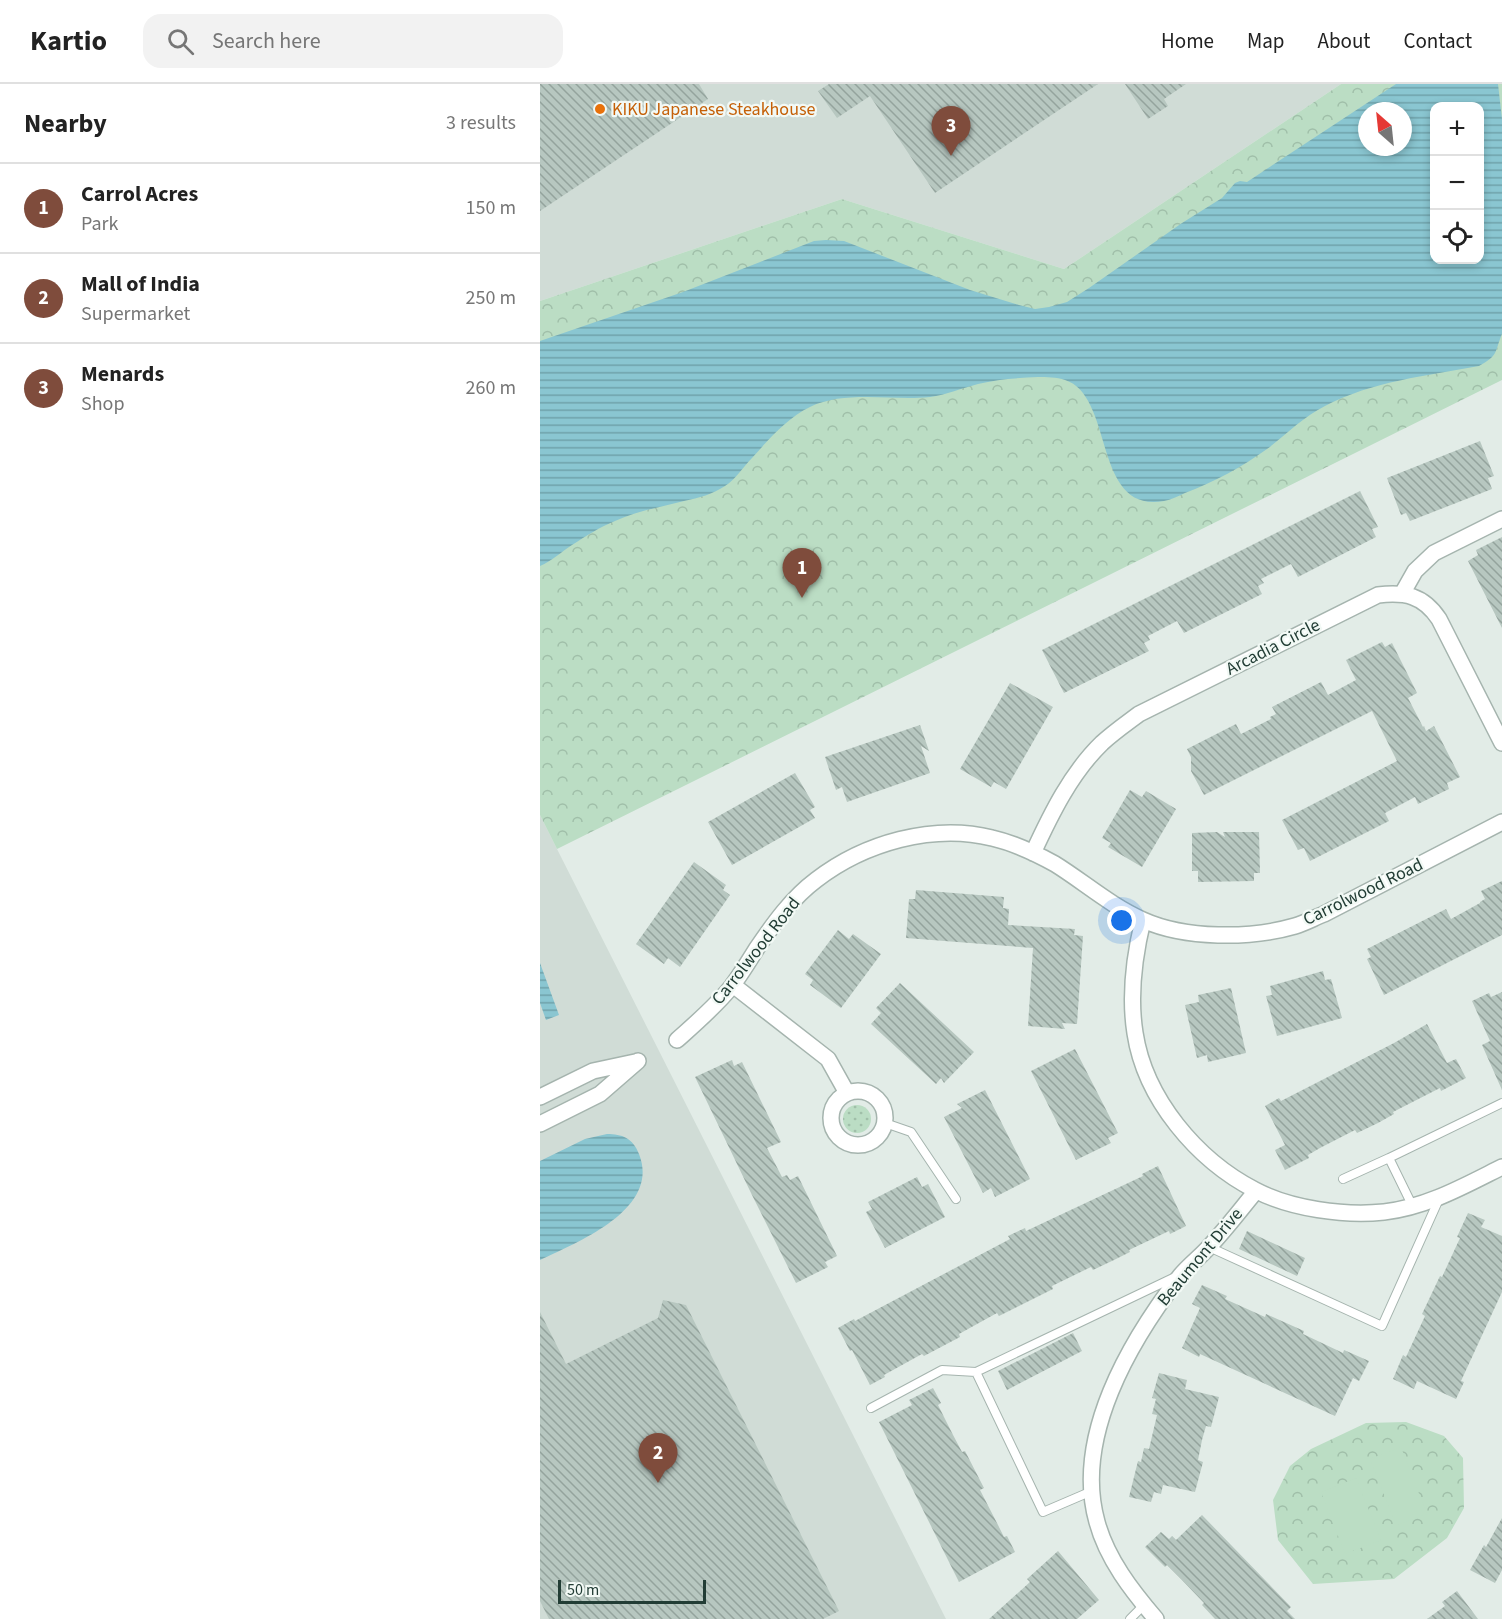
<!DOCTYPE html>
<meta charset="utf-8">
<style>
:root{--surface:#fff;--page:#f2f2f2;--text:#222;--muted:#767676;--line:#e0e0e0;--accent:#7f4c3c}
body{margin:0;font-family:"Source Sans 3",sans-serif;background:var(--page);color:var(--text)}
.controls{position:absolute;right:18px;top:18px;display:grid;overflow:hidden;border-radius:12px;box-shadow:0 3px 9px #0003}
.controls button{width:54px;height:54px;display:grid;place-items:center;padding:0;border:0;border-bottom:2px solid var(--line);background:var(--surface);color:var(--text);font:30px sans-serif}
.compass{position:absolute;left:818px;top:18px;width:54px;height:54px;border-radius:50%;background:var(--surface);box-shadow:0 3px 9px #0003;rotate:333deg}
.scale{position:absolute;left:18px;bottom:15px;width:148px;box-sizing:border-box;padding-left:6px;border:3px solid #223d35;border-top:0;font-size:16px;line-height:21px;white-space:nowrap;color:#223d35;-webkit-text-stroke:4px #f2f9f5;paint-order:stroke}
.you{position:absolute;left:582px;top:837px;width:21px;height:21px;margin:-15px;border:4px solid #fff;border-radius:50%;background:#1a73e8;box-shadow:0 0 0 9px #1a73e833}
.badge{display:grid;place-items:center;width:39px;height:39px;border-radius:50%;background:var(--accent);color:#fff;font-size:20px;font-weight:700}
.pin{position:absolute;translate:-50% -50px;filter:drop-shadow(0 2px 3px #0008)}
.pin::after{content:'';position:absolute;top:32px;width:21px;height:18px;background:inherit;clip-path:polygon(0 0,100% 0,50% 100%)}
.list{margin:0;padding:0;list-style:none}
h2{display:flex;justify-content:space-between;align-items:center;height:78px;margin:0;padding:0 24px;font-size:26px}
h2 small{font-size:20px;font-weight:400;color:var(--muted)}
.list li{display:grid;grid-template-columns:39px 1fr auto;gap:18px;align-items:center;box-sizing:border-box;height:90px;padding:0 24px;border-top:2px solid var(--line)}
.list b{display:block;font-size:22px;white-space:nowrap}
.list p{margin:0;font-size:20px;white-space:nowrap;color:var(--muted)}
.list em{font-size:20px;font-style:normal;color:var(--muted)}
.icon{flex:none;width:33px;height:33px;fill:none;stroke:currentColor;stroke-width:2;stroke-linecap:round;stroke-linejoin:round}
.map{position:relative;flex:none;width:962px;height:1535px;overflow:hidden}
header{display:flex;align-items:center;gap:36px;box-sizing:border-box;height:84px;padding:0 30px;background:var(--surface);border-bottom:2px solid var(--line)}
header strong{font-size:28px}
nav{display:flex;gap:33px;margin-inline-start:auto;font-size:21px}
.search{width:420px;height:54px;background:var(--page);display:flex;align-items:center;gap:15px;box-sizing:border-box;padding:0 21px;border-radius:18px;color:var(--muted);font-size:22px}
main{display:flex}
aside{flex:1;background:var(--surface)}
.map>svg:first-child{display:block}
.built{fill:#d0dcd6}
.grass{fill:url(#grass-dots)}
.park{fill:url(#park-crowns);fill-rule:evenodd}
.pitch{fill:#bbddc4}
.water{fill:url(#water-rules);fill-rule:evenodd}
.building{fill:url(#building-back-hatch)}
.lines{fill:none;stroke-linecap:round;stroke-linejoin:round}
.lane-casing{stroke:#a5b4ae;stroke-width:10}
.street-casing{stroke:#a5b4ae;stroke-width:18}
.lane{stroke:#fff;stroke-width:8}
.street{stroke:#fff;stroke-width:15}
.food-dot{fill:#e8710a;stroke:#f2f9f5;stroke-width:2}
.labels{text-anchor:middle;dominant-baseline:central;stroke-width:4.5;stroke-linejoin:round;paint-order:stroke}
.food-label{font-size:18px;fill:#c56008;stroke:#f2f9f5;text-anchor:start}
.street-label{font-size:18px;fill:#223d35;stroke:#f2f9f5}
</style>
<header>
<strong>Kartio</strong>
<div class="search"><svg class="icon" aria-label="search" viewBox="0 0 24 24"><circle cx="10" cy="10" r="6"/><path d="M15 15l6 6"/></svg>Search here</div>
<nav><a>Home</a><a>Map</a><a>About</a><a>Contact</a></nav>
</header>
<main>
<aside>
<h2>Nearby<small>3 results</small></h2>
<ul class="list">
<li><span class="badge">1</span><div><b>Carrol Acres</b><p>Park</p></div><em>150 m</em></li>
<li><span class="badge">2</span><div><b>Mall of India</b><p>Supermarket</p></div><em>250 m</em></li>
<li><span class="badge">3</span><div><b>Menards</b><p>Shop</p></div><em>260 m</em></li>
</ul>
</aside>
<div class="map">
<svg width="962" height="1535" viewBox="0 0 962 1535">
<defs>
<pattern id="grass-dots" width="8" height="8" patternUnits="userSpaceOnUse" patternTransform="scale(1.5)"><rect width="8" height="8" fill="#bbddc4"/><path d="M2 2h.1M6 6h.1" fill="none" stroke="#a0bfa9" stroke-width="1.8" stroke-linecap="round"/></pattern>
<pattern id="park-crowns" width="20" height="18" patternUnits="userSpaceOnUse" patternTransform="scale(1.5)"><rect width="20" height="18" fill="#bbddc4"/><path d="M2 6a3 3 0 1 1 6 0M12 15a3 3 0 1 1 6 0" fill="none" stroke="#a0bfa9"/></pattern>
<pattern id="water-rules" width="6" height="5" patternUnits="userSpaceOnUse" patternTransform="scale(1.5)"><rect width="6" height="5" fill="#8ac6d1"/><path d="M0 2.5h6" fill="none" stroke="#70a2aa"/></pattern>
<pattern id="building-back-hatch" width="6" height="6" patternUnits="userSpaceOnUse" patternTransform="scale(1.5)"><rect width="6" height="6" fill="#b7c7c0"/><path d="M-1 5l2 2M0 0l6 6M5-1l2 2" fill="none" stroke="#94a39d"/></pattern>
</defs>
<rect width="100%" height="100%" fill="#e2ece7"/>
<path class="built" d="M 0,0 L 801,0 L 524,185 L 302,115 L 0,217 Z
M 0,731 L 17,765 L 406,1535 L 0,1535 Z"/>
<path class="grass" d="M303 1035a14 14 0 1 1 28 0a14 14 0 1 1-28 0Z"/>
<path class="park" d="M 801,0 L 962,0 L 962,296 L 17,765 L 0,731 L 0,217 L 302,115 L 524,185 ZM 894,22 L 940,22 L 940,176 L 894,176 ZM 827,27 L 863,27 L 863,63 L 827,63 Z
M 866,1338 L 904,1352 L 923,1374 L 924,1424 L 907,1454 L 854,1495 L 773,1500 L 738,1456 L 733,1416 L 750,1382 L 771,1365 L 826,1339 Z"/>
<path class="pitch" d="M 861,1363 L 887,1430 L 856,1441 L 830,1375 Z
M 816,1394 L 841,1456 L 805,1470 L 781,1408 Z"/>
<path class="water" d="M 856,0 L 958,0 L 962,35 L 962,250 C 954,269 959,271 939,282 C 886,292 833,297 785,322 C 763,333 747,350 727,365 C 702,383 674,398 645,409 C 638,412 631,416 624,417 C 552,430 575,312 525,296 C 517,293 506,293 498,293 C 478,294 458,295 438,300 C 422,304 406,311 390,313 C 352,317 305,306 270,323 C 247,334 229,355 212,374 C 203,383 196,395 185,402 C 173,410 159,414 144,417 C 121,423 97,427 75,437 C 60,443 46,452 32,461 C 21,468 12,477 0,482 L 0,257 L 143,208 L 274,157 L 286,156 L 304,157 L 430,206 L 479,221 L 495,225 L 509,223 L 527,218 L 549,204 L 642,139 L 682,114 L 695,99 L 700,97 L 707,98 ZM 894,22 L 940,22 L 940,176 L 894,176 ZM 827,27 L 863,27 L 863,63 L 827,63 Z
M 0,879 L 19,931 L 6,936 L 0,919 Z
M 67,1050 C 82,1050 93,1054 99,1070 C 121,1125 38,1158 0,1176 L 0,1077 L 45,1055 Z"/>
<path class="building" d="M 0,0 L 159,0 L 168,15 L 0,127 Z
M 289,0 L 558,0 L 395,109 L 330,12 L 297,34 L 278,7 Z
M 585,0 L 646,0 L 624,15 L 628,22 L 608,35 Z
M 940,357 L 954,392 L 948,394 L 952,405 L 870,437 L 866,429 L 861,431 L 847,394 Z
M 820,407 L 838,443 L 832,445 L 836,453 L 758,493 L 751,480 L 721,495 L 724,499 L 718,502 L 722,510 L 644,549 L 637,537 L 608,552 L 610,556 L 604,559 L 609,567 L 524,609 L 502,566 Z
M 962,453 L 962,544 L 928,477 L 938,471 L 936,466 Z
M 842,558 L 845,563 L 852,559 L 877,609 L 868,614 L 883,643 L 884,642 L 886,647 L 894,642 L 920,693 L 907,699 L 909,705 L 878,720 L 875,713 L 845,729 L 849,737 L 770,777 L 764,764 L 758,766 L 742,736 L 857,677 L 832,627 L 664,711 L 651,687 L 651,673 L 647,665 L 696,640 L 701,650 L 731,635 L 730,633 L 736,630 L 732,623 L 781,598 L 788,611 L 816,596 L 806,576 Z
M 470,599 L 513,623 L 466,705 L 454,698 L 451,703 L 420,685 Z
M 380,641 L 389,667 L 381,662 L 390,689 L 307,718 L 302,703 L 296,706 L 285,673 Z
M 255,689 L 275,723 L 270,726 L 275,734 L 192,781 L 168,738 Z
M 590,706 L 602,713 L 606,707 L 636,725 L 602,783 L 568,763 L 571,759 L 562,754 Z
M 677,748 L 685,753 L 683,748 L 719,748 L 720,789 L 714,789 L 714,797 L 658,798 L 658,787 L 652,787 L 652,749 Z
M 154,778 L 186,801 L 183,806 L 190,811 L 140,883 L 128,874 L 124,880 L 96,860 Z
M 962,797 L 962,851 L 844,911 L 827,875 L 831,873 L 827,865 L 906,825 L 911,835 L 940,819 L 940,818 L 945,815 L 941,807 Z
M 376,806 L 464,813 L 463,824 L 469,825 L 468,841 L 535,845 L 534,851 L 543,852 L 537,940 L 522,939 L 525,945 L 488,942 L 493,864 L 366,854 L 369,815 L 375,815 Z
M 298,846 L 309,855 L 313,850 L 341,870 L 301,924 L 270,901 L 273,896 L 265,890 Z
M 783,887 L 785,896 L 791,895 L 802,934 L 737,952 L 726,912 L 732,911 L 730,902 Z
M 360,899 L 434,968 L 404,999 L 401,994 L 396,1000 L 331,940 L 341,929 L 336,924 Z
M 691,904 L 706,969 L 668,978 L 667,971 L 657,974 L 645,921 L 659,918 L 658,911 Z
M 962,908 L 962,1006 L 942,961 L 950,957 L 932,917 L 949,909 L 951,913 Z
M 887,940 L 907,979 L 916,975 L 926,994 L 901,1007 L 900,1004 L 853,1028 L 854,1030 L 838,1039 L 817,1049 L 815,1046 L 780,1064 L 768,1071 L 769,1074 L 745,1086 L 735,1066 L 745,1061 L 725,1022 L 739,1014 L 741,1017 L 854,959 Z
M 535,965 L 578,1049 L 568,1054 L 571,1059 L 536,1076 L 491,987 Z
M 192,976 L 194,982 L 202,978 L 241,1058 L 227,1064 L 242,1093 L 247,1091 L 250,1096 L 258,1092 L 297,1172 L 285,1178 L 288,1183 L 256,1199 L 211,1109 L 155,993 Z
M 445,1006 L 490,1095 L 455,1113 L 451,1104 L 443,1109 L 404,1033 L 422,1024 L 417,1020 Z
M 618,1082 L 646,1142 L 630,1150 L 629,1147 L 589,1166 L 590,1168 L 574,1176 L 553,1186 L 551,1183 L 512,1202 L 513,1205 L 459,1232 L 457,1229 L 419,1250 L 420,1253 L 384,1272 L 382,1270 L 344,1291 L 345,1293 L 330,1301 L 312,1266 L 310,1267 L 298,1244 L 314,1235 L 315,1237 L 470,1155 L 468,1152 L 485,1144 L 486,1147 L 603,1092 L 602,1090 Z
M 377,1093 L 382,1103 L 388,1100 L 405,1133 L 345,1164 L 326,1128 L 332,1125 L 328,1118 Z
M 928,1129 L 945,1136 L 941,1143 L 962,1152 L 962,1208 L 921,1297 L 924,1298 L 916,1315 L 877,1297 L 874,1305 L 853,1295 L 863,1271 L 866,1273 L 885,1232 L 882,1230 L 900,1192 L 902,1193 L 920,1154 L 917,1153 Z
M 707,1147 L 765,1174 L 757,1192 L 699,1165 Z
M 662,1201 L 687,1212 L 685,1215 L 725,1233 L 726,1230 L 764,1247 L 763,1250 L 803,1269 L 804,1266 L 829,1277 L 819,1297 L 813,1294 L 795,1332 L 660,1270 L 659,1273 L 642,1264 L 660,1224 L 652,1220 Z
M 123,1216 L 146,1221 L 299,1527 L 283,1535 L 9,1535 L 0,1517 L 0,1228 L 26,1280 L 118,1234 Z
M 533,1249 L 542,1267 L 467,1306 L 458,1287 Z
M 619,1289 L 647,1296 L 645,1305 L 679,1313 L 671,1343 L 666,1342 L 662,1356 L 658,1376 L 663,1378 L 655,1408 L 623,1401 L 621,1410 L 614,1408 L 611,1418 L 589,1413 L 598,1377 L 601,1378 L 604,1364 L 609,1365 L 617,1331 L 612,1330 L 616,1315 L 612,1314 Z
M 393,1304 L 401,1319 L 398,1321 L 412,1349 L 422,1368 L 425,1367 L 444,1404 L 440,1406 L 458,1441 L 464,1453 L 467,1452 L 475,1468 L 419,1498 L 339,1338 L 372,1321 L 369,1316 Z
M 662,1431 L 751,1523 L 747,1527 L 755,1535 L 675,1535 L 662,1521 L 664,1519 L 641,1495 L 627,1481 L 625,1483 L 605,1463 L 621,1448 L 629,1455 L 632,1452 L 636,1456 Z
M 962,1434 L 962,1486 L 955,1499 L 930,1486 L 944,1461 L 946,1463 Z
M 518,1467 L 559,1516 L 537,1535 L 449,1535 L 490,1498 L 487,1495 Z
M 917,1507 L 938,1535 L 887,1535 L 905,1522 L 902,1518 Z"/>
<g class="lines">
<defs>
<path id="lane" d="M 345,1039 L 371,1048 L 416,1115
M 803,1095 L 849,1074
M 873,1123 L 849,1074 L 962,1019
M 669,1163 L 842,1242 L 899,1115
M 331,1324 L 402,1286 L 436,1288
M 552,1407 L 503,1428 L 436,1288 L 635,1193
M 590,1535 L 604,1521"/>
<path id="street" d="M 862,510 L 875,487 L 894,469 L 962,435
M 493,769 C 511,730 531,689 562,659 C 574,648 587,639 599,630 L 838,511 C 865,508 883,511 899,535 L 962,659
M 603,836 C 594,873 589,911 595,949 C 605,1015 657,1076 715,1106 C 751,1125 804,1132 844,1128 C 887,1123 924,1102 962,1083
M 193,901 L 288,975 L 307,1009
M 137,956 C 156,939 176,922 192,902 C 201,890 209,877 217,864 C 234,839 252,814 276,796 C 324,759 393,739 452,754 C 474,759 495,769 515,780 C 544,798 571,822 603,836 C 645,855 710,855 755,842 C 765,839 774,834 784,830 L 962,738
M291 1034a27 27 0 1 1 54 0a27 27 0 1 1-54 0Z
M 0,1013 L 53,987 L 95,978
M 0,1040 L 60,1010 L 98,977
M 616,1535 C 592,1507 567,1475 557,1438 C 533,1353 590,1257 640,1192 C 649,1181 660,1173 669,1163 C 686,1145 701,1125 716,1107"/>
</defs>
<use href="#lane" class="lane-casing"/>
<use href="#street" class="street-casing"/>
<use href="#lane" class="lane"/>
<use href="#street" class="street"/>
</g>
<circle class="food-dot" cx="60" cy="25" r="6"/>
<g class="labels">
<g class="food-label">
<text x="72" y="25">KIKU Japanese Steakhouse</text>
</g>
<g class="street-label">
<text transform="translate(733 563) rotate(-27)">Arcadia Circle</text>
<text transform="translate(823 808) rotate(-26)">Carrolwood Road</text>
<text transform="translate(216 867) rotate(-52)">Carrolwood Road</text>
<text transform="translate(660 1173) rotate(-50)">Beaumont Drive</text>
</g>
</g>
</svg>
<div class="controls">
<button>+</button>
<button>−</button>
<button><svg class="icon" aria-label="locate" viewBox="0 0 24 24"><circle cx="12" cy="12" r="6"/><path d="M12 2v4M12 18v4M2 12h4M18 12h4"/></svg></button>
</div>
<svg class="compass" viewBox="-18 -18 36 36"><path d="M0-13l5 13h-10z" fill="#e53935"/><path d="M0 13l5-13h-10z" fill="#767676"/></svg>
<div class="scale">50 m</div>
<div class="you"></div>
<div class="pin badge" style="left:262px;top:514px">1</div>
<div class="pin badge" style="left:118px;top:1399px">2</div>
<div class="pin badge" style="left:411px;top:72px">3</div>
</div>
</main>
